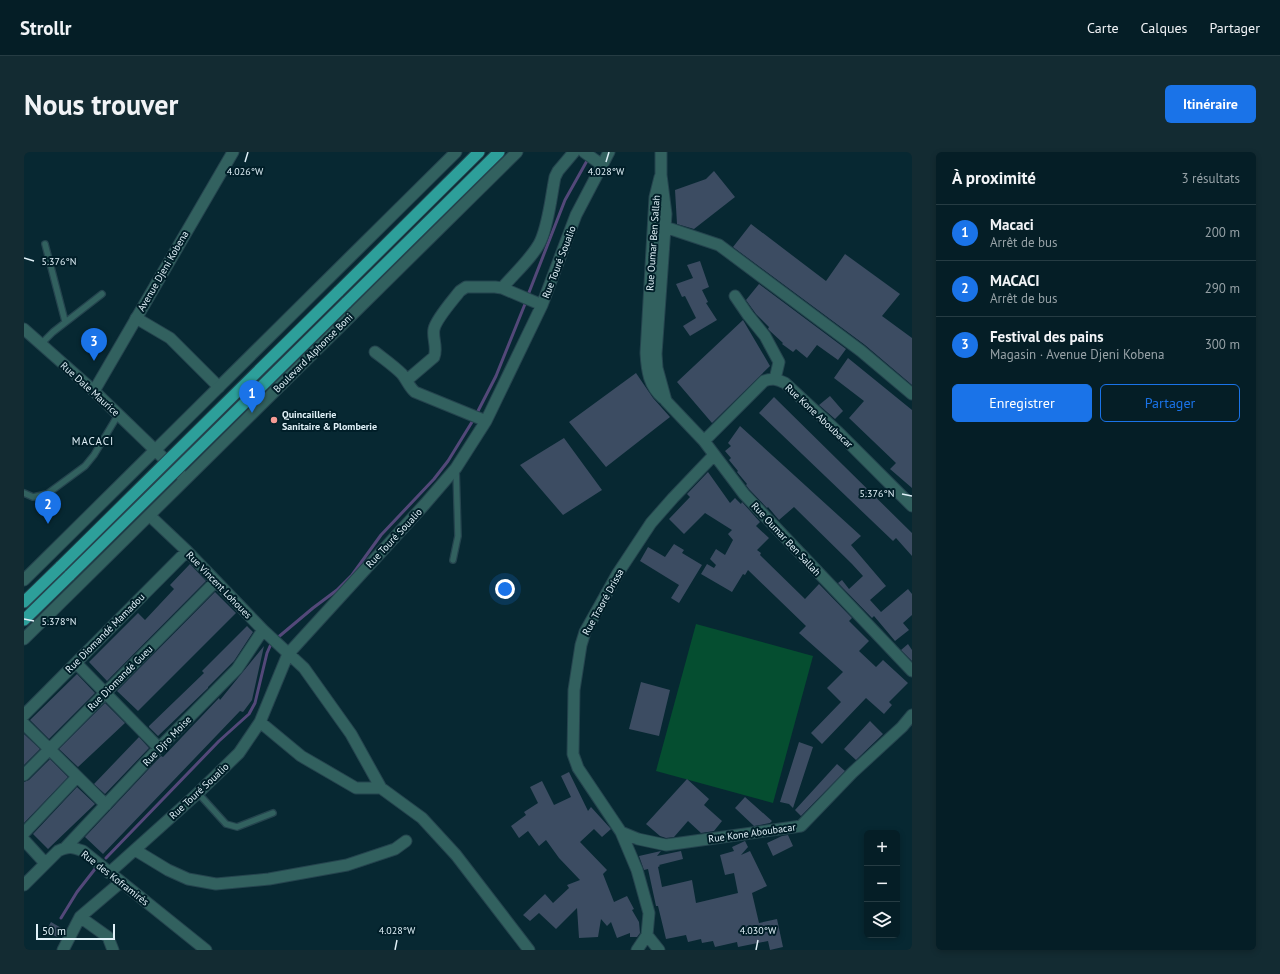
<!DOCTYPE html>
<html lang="fr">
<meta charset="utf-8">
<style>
:root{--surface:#051e26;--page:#132b32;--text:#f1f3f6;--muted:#97a2a7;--line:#263c43;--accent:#1a73e8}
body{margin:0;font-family:"PT Sans",sans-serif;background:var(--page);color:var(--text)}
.controls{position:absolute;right:12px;bottom:12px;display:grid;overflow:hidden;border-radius:6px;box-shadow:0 2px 6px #0003}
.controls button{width:36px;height:36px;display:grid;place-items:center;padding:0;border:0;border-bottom:1px solid var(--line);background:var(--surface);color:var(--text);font:20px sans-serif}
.scale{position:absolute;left:12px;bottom:10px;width:79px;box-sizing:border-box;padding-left:4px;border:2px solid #e0f1f8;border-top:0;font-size:11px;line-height:14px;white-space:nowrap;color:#e0f1f8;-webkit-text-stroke:3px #001e28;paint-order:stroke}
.you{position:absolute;left:481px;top:437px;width:14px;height:14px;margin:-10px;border:3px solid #fff;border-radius:50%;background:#1a73e8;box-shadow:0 0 0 6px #1a73e833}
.badge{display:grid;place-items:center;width:26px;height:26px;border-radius:50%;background:var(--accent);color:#fff;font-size:13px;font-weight:700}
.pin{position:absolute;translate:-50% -33px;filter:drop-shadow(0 1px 2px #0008)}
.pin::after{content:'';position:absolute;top:21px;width:14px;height:12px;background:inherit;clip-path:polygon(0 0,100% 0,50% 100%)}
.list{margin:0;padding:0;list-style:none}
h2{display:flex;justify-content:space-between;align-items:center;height:52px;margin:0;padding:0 16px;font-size:17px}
h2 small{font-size:13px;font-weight:400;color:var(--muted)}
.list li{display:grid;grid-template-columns:26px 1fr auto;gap:12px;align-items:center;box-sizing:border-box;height:56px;padding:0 16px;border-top:1px solid var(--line)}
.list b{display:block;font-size:15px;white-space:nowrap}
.list p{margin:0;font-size:13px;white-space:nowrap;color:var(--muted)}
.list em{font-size:13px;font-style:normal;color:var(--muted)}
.actions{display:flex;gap:8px;padding:12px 16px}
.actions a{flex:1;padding:9px 0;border:1px solid var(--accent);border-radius:6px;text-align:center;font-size:14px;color:var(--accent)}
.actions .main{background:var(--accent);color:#fff}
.icon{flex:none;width:22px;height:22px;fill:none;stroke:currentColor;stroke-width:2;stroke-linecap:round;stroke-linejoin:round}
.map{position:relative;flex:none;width:888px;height:798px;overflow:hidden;border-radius:6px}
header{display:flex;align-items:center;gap:24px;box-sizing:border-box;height:56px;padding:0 20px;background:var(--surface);border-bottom:1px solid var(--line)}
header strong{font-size:19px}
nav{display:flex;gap:22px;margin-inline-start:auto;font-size:14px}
.intro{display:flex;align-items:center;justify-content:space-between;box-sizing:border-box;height:96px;padding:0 24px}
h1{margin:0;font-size:28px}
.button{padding:10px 18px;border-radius:6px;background:var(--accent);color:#fff;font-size:14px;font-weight:700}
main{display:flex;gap:24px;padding:0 24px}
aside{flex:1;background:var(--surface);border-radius:6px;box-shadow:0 2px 6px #0003}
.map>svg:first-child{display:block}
.green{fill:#054e30}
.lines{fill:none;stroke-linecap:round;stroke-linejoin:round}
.stream{stroke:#534879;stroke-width:3}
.building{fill:#3c4c62}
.service-casing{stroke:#25444e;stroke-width:8}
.minor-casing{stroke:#25444e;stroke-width:13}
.tertiary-casing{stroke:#25444e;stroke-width:13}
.primary-casing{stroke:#25444e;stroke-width:13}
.service{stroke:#32615f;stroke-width:5.5}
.minor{stroke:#32615f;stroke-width:11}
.tertiary{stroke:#32615f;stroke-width:11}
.primary{stroke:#2d9f9a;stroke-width:11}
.primary-bridge-casing{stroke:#25444e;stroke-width:13;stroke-linecap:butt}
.primary-bridge{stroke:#2d9f9a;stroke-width:11}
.ticks{fill:none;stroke:#e0f1f8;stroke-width:1.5}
.poi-dot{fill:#f59c95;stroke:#001e28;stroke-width:1.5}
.labels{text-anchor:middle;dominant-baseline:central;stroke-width:4;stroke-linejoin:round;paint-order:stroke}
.street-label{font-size:10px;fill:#e0f1f8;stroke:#001e28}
.poi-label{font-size:10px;font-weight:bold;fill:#e0f1f8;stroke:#001e28;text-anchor:start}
.neighbourhood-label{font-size:11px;letter-spacing:1px;fill:#e0f1f8;stroke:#001e28}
.ticks-label{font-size:10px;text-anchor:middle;fill:#e0f1f8;stroke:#001e28;stroke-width:4;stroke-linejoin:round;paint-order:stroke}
</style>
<header>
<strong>Strollr</strong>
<nav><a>Carte</a><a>Calques</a><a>Partager</a></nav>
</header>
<div class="intro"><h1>Nous trouver</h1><a class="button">Itinéraire</a></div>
<main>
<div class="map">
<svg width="888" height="798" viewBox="0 0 888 798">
<rect width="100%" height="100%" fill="#072832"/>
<path class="green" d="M 672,472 L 789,504 L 749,651 L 632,619 Z"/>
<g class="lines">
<path class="stream" d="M 504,143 L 541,48 L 564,7
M 454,259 L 472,224 L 501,152
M 252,487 L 289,456 L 313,438 L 328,423 L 357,383 L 410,327 L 424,309 L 448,270
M 82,706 L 195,589 L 225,562 L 231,551 L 243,501 L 247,492
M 37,766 L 53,740 L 71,717"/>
</g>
<path class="building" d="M 690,19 L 711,45 L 670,77 L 653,72 L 651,38 L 682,27 Z
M 727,72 L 802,129 L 821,102 L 876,142 L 858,164 L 888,186 L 888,233 L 841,193 L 709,95 Z
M 676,109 L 685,135 L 678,138 L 684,150 L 682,151 L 693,168 L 666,184 L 659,174 L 672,166 L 661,144 L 658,145 L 652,132 L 669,126 L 663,113 Z
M 735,132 L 822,197 L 814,208 L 793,193 L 783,206 L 772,197 L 769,200 L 758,192 L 759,191 L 746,179 L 744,177 L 745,175 L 732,162 L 722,148 Z
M 719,168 L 746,214 L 688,271 L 653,230 Z
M 824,206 L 888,258 L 888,336 L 866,317 L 872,311 L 825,266 L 840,249 L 810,226 Z
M 612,221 L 629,246 L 646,265 L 582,315 L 545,270 Z
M 806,244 L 819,259 L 811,267 L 795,253 Z
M 750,245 L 888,381 L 888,404 L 872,386 L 869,389 L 735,261 Z
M 716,274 L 837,384 L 827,393 L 862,434 L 846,448 L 857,460 L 884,437 L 888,442 L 888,463 L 879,471 L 885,478 L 871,489 L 850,464 L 848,466 L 814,431 L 818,428 L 825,437 L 839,424 L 828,412 L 770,355 L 755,368 L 744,355 L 743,356 L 725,337 L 722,333 L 723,332 L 713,320 L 714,319 L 705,308 L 707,306 L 701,299 L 707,294 L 704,291 Z
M 540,286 L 578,338 L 539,363 L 496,313 Z
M 684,320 L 706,351 L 711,346 L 717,352 L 718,350 L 736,370 L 732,374 L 745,386 L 733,398 L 737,401 L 736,403 L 781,447 L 795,432 L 828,466 L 825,469 L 845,489 L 835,499 L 852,515 L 859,508 L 884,531 L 865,550 L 868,553 L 860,562 L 842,546 L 798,592 L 787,581 L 817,550 L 803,536 L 819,520 L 775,481 L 782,474 L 724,418 L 721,423 L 719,422 L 708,440 L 677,422 L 683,412 L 690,416 L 692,413 L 686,407 L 692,397 L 701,403 L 709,388 L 704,382 L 708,378 L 681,361 L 660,382 L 645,367 L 666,345 L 663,342 Z
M 650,392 L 660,398 L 658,401 L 678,413 L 655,451 L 647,446 L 655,433 L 616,409 L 624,395 L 641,405 Z
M 166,412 L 182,429 L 83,529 L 65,510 L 114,461 L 121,468 L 150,437 L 146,433 Z
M 191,440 L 212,461 L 114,559 L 93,539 Z
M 223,474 L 229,480 L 210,509 L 184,535 L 184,536 L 134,584 L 125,575 L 125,574 L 180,521 L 178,519 Z
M 884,492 L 888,498 L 888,509 L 877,498 Z
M 240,494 L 228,548 L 219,560 L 216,559 L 79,702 L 61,685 L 137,604 L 139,605 L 195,546 L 196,548 Z
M 53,522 L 71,541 L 25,587 L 6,568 Z
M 617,530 L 646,538 L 635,584 L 605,577 Z
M 81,551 L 101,571 L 54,615 L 35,597 Z
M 846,569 L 859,582 L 832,608 L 820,597 Z
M 0,582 L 16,597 L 0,613 Z
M 115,585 L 125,596 L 81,642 L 70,632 Z
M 775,590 L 789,595 L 769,656 L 765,652 L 756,650 Z
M 26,607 L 44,625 L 0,671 L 0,630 L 5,628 Z
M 813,612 L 821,619 L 777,664 L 771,658 Z
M 545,620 L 564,659 L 567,655 L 587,677 L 578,685 L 570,677 L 556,690 L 583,718 L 579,722 L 590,750 L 603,744 L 610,757 L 608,758 L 615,770 L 616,781 L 613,785 L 606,785 L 606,781 L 593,786 L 587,770 L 583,774 L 577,767 L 574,785 L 555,786 L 553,756 L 532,777 L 515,761 L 506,769 L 499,763 L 521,742 L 529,751 L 545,736 L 543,733 L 556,728 L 535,706 L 522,688 L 515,694 L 504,679 L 495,686 L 487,674 L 502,663 L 500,660 L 514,651 L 506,635 L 518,629 L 530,653 L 547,645 L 537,624 Z
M 663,627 L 685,647 L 680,653 L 698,669 L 690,679 L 677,681 L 664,669 L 650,685 L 642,686 L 636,684 L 622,672 Z
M 53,635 L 71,652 L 24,697 L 9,682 Z
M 721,645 L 748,669 L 746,671 L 730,674 L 711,656 Z
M 764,683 L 769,694 L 749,704 L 743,691 L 758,684 Z
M 721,689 L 724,695 L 717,703 L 726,699 L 743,734 L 728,741 L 735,771 L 753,767 L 759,795 L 746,798 L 744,789 L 714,795 L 713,790 L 691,795 L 689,789 L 678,791 L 677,787 L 664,790 L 662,783 L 642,787 L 634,754 L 632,754 L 624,717 L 620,718 L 615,704 L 637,699 L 633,704 L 657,699 L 659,707 L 635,713 L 636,714 L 634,715 L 638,735 L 668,728 L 672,751 L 714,741 L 710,721 L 701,723 L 696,703 L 710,699 L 708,695 Z
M 27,770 L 39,777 L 33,785 L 22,779 Z"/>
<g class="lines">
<defs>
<path id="service" d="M 21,92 L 41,169
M 17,192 L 29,180 L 78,142
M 0,341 L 9,345 L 23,342 L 61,314 L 70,303 L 94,263
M 429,408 L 434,384 L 432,316
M 174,641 L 202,672 L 213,675 L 249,661"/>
<path id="minor" d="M 560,0 L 578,13
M 637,0 L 637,23 L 642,62 L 632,202 L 633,216 L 642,249 L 680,289 L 720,342 L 888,519
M 636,25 L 631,45 L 622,201 C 623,219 625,234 639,246
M 641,75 L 695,93 L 837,199 L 888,242
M 478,136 C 489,123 511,103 517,88 C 525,69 527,45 531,25 L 534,19 L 550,0
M 711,144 L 724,163 L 741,184 L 755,210 L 751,227
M 112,166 L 146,186 L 195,235
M 0,177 L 70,239
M 351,200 C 360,207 370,214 378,222 C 383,228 385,235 391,240 L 462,269
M 383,228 L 410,205 C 414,196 408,186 410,177 C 412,167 429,148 436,139 L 442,135 L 471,135 L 478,136 L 518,153
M 680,289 L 740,229 C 748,226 753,227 761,231 L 815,281 L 888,354
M 126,364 L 163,399 L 239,478 L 280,516 L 327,582 L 357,636
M 52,511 L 135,596
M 0,563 L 163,399
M 236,570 L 277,604 L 332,636 L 357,636 L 398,666 L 432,703 L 505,798
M 0,572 L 82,653
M 0,623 L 192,429
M 597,680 L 614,687 L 642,693 L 777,674 L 828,621 L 878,575 L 888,563
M 0,681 L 53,625
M 0,688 L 21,711
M 41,696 L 135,596 L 213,517 L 239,478
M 111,698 L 144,718 L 164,727 L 192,732 L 245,727 L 323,713 L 371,697 L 382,689
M 85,721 L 174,641 L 215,601 L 236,570 L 264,502 L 401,352 L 432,316 L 462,269 L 518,153 L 552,63 L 585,0
M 0,733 L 34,699 C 45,694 48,695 59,699 L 182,798
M 56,765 L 84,785 L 89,798
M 39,798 L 56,765 L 97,730
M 613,798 L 623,783
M 635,798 L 623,783 L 625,761 L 613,718 L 597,680 L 554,616 L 549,602 L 550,538 L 557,493 L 561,480 L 594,421 L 627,371 L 649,346 L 690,303"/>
<path id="tertiary" d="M 159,325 L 70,239 L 209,0
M 0,428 L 432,0
M 0,487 L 493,0"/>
<path id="primary" d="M 314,140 L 455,0
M 322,151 L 475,0
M 0,450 L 37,414
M 0,468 L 46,423"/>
</defs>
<use href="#service" class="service-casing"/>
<use href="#minor" class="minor-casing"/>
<use href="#tertiary" class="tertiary-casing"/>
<use href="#primary" class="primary-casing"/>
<use href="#service" class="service"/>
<use href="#minor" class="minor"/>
<use href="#tertiary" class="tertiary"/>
<use href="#primary" class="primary"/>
<defs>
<path id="primary-bridge" d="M 37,414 L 314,140
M 46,423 L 322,151"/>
</defs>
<use href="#primary-bridge" class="primary-bridge-casing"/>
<use href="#primary-bridge" class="primary-bridge"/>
</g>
<path class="ticks" d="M 221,10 L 224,0M 582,10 L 585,0M 0,106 L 10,109M 878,342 L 888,344M 0,467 L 10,469M 371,798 L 373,788M 732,798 L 734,788"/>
<circle class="poi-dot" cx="250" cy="268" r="4"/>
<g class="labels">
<g class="street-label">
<text transform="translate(629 91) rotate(-86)">Rue Oumar Ben Sallah</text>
<text transform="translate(535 110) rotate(-69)">Rue Touré Soualio</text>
<text transform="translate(139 119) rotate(-60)">Avenue Djeni Kobena</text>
<text transform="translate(289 201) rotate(-45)">Boulevard Alphonse Boni</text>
<text transform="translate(66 237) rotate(42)">Rue Dale Maurice</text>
<text transform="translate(795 264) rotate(43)">Rue Kone Aboubacar</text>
<text transform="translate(370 386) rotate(-47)">Rue Touré Soualio</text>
<text transform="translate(762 387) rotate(47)">Rue Oumar Ben Sallah</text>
<text transform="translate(195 433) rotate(46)">Rue Vincent Lohoues</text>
<text transform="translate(579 450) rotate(-61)">Rue Traoré Drissa</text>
<text transform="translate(81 481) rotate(-45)">Rue Diomandé Mamadou</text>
<text transform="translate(96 526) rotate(-45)">Rue Diomandé Gueu</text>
<text transform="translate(143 589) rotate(-46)">Rue Djro Moise</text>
<text transform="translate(175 639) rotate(-43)">Rue Touré Soualio</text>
<text transform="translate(728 681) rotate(-8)">Rue Kone Aboubacar</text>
<text transform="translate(91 726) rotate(38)">Rue des Koframirés</text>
</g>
<g class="poi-label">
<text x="258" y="262">Quincaillerie<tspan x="258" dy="12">Sanitaire &amp; Plomberie</tspan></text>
</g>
<g class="neighbourhood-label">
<text x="69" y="289">MACACI</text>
</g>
</g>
<g class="ticks-label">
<text x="221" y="23">4.026°W</text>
<text x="582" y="23">4.028°W</text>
<text x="35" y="113">5.376°N</text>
<text x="853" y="345">5.376°N</text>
<text x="35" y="473">5.378°N</text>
<text x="373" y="782">4.028°W</text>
<text x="734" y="782">4.030°W</text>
</g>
</svg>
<div class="controls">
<button>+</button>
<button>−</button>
<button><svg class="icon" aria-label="layers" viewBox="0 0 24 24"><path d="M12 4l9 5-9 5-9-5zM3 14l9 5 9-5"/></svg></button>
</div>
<div class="scale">50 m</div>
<div class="you"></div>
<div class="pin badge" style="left:228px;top:261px">1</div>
<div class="pin badge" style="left:24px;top:372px">2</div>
<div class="pin badge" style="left:70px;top:209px">3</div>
</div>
<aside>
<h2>À proximité<small>3 résultats</small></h2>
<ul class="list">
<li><span class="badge">1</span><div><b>Macaci</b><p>Arrêt de bus</p></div><em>200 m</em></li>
<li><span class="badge">2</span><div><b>MACACI</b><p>Arrêt de bus</p></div><em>290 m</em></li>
<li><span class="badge">3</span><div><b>Festival des pains</b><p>Magasin · Avenue Djeni Kobena</p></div><em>300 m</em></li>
</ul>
<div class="actions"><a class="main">Enregistrer</a><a>Partager</a></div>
</aside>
</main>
